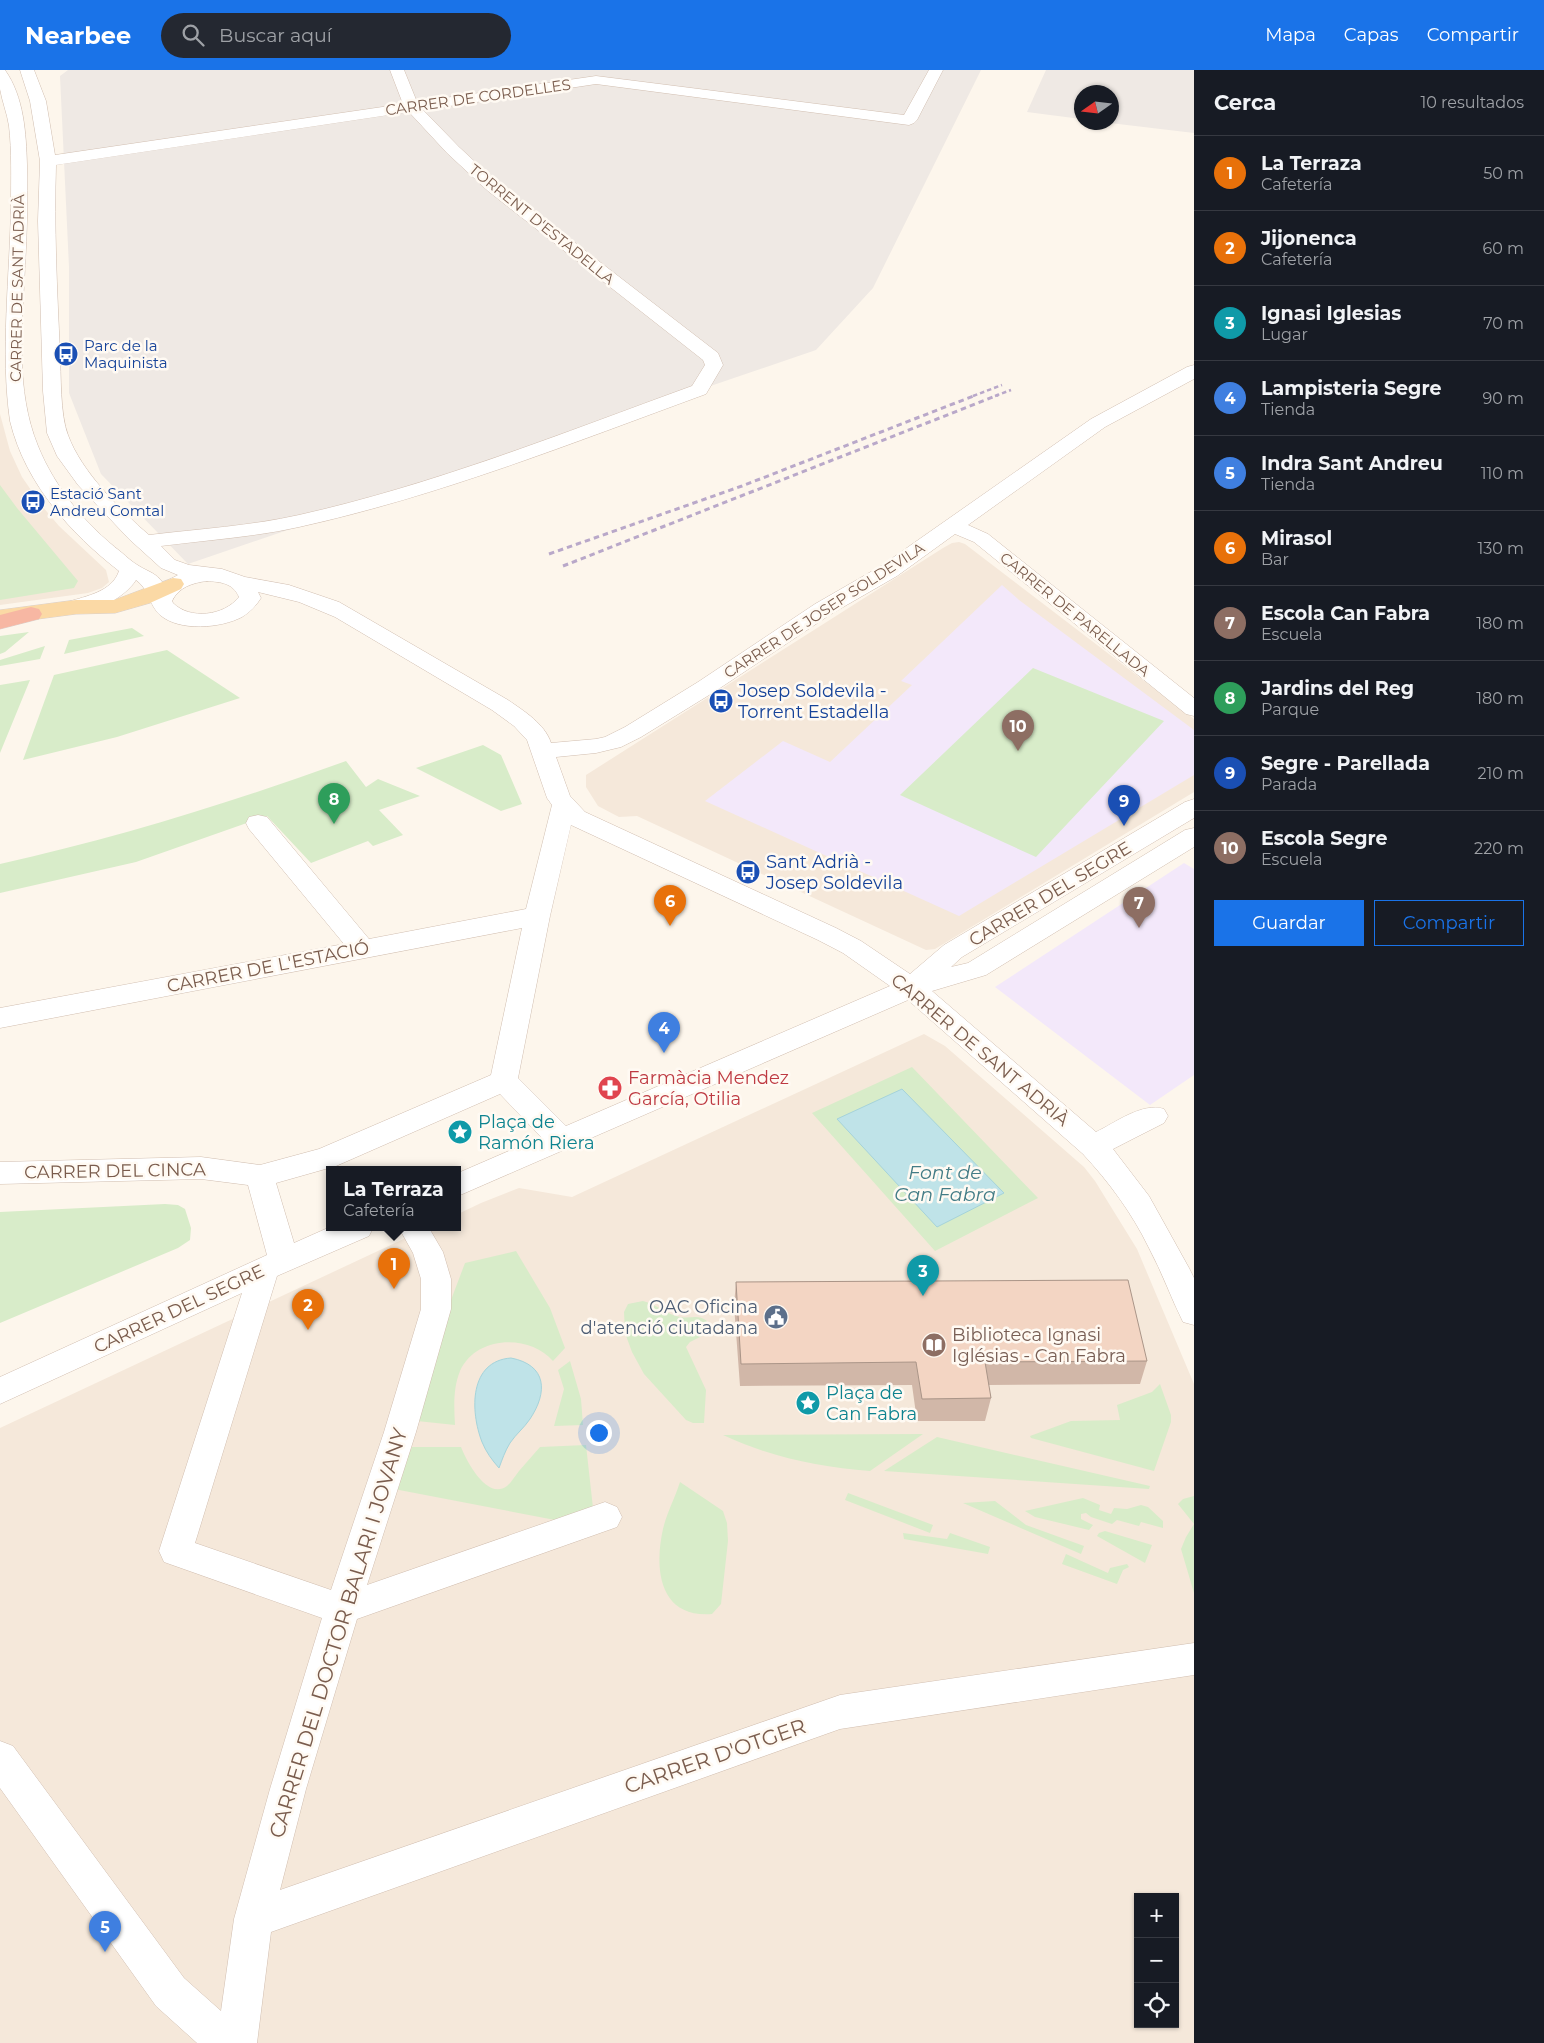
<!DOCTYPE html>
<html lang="es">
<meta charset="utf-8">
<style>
:root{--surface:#171b24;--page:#242831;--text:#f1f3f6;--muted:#9ea1a6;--line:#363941;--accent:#1a73e8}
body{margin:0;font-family:Montserrat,sans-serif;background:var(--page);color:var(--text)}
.controls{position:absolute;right:15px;bottom:15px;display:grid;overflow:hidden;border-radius:0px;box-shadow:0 1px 4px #0004}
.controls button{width:45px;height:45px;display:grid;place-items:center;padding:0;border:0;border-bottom:1px solid var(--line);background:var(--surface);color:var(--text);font:25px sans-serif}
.compass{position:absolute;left:1074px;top:15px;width:45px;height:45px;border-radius:50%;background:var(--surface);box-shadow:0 1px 4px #0004;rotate:256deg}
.you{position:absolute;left:598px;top:1362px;width:18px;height:18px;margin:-12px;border:4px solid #fff;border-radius:50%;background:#1a73e8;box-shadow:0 0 0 8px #1a73e833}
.badge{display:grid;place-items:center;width:32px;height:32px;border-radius:50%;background:var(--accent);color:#fff;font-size:16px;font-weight:700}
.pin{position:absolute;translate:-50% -41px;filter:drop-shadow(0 1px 2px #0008)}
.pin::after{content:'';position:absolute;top:26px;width:18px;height:15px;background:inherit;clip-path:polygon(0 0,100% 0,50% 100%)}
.popup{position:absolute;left:326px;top:1096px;width:135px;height:65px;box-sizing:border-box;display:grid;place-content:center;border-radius:0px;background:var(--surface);filter:drop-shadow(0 1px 4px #0005);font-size:16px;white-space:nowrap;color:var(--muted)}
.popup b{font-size:19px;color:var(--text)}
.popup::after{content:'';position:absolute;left:50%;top:100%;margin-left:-10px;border:10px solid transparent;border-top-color:var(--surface)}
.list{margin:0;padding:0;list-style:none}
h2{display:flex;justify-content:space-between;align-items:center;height:65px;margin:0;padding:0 20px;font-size:21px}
h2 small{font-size:16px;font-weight:400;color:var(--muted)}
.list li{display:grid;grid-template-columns:32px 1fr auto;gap:15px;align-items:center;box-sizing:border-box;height:75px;padding:0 20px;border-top:1px solid var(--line)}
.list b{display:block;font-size:19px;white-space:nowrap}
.list p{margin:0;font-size:16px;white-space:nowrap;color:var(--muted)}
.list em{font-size:16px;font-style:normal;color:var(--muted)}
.actions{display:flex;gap:10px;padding:15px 20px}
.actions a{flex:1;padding:11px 0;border:1px solid var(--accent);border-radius:0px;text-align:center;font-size:18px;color:var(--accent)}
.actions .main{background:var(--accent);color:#fff}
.icon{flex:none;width:28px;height:28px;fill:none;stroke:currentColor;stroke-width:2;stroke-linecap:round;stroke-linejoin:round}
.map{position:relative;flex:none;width:1194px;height:1973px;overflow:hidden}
header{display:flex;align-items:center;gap:30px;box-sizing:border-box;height:70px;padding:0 25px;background:var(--accent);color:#fff}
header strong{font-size:24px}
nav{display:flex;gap:28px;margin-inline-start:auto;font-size:18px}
.search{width:350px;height:45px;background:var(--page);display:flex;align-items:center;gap:12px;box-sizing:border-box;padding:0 18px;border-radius:28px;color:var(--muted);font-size:19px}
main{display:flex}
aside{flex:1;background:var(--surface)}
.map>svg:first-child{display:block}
.residential{fill:#f5e8da;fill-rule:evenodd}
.industrial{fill:#efe9e4}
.education{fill:#f3e8fa}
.green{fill:#d8ecc9}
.water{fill:#bfe3e8;stroke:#a5d3da}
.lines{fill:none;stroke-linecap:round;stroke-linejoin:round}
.minor-casing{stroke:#d1beb0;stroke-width:1}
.major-casing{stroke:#dad1cd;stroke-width:1}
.highway-casing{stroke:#dad1cd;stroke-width:1}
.minor{fill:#fff;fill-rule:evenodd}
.major{fill:#fbd9a5;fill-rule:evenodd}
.highway{fill:#f7b7a3;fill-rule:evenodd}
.rail-far1{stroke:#b9a8c9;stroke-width:2.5;stroke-dasharray:4.5 3;stroke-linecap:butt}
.rail{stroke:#b9a8c9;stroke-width:3;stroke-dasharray:5.5 4;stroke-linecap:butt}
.wall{fill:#d1b7a8}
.building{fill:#f3d5c3;stroke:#aa9588}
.labels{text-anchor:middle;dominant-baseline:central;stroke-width:5;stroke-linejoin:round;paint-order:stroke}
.far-street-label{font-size:15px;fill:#7a5c4d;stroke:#fffaf3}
.far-transit-label{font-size:15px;fill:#164399;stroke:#fffaf3;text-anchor:start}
.transit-label{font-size:18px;fill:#164399;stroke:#fffaf3;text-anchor:start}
.street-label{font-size:18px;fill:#7a5c4d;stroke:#fffaf3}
.health-label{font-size:18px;fill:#be3a42;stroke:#fffaf3;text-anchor:start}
.culture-label{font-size:18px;fill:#0d838f;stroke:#fffaf3;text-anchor:start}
.service-label{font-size:18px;fill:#4e5e75;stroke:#fffaf3;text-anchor:end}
.education-label{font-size:18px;fill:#785e54;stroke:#fffaf3;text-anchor:start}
.water-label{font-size:19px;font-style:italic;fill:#437c86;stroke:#fffaf3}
.near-street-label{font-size:21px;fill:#7a5c4d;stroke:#fffaf3}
</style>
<header>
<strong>Nearbee</strong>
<div class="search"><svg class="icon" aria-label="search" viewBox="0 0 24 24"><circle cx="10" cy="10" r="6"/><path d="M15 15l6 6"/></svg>Buscar aquí</div>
<nav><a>Mapa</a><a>Capas</a><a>Compartir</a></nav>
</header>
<main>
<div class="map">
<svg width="1194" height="1973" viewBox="0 0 1194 1973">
<rect width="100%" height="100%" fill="#fdf6ec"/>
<path class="residential" d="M 0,344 L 10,381 L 22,407 L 42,436 L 59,456 L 106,500 L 109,512 L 102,518 L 88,523 L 0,535 Z
M 959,472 L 965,474 L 1194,649 L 1194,722 L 935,879 L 926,880 L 637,746 L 619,747 L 598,736 L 586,717 L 586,705 L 943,478 L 952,473 Z
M 924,964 L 945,976 L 1084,1097 L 1095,1111 L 1137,1179 L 1194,1314 L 1194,1973 L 0,1973 L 0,1358 L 427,1158 L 458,1158 L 458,1144 L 481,1133 L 519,1118 L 572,1127 ZM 1138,1827 L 1175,1827 L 1175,1954 L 1138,1954 Z"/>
<path class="industrial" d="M 68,0 L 981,0 L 873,218 L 816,280 L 188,494 L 101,404 L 69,323 L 69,197 L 60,6 Z
M 1046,0 L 1194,0 L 1194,63 L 1110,53 L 1112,52 L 1112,22 L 1082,22 L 1081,49 L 1027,42 Z"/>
<path class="education" d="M 1002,515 L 1019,530 L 1194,660 L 1194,705 L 959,846 L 705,731 L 783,671 L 830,692 L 912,615 L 901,611 Z
M 1184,793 L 1194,799 L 1194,1005 L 1150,1035 L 995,917 Z"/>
<path class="green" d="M 0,415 L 17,438 L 78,511 L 74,518 L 0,530 Z
M 132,558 L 144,566 L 64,584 L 69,570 Z
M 29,562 L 5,582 L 0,584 L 0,566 Z
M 45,576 L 40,589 L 0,596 L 0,590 Z
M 167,580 L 240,628 L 117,667 L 23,690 L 54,605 Z
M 1033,598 L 1164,651 L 1036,787 L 900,725 Z
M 30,610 L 0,683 L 0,615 Z
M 483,675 L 501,685 L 522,734 L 501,741 L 416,698 Z
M 346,691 L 366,717 L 378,709 L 420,726 L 379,740 L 403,765 L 373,776 L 368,771 L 311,793 L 267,746 L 136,792 L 0,823 L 0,794 C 117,768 233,732 346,691 Z
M 912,997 L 1038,1128 L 935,1181 L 812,1043 Z
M 165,1134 L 178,1135 L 185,1139 L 191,1158 L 190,1170 L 178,1178 L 0,1253 L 0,1142 Z
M 516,1181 L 550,1238 L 565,1278 L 553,1291 C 530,1264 476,1265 460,1301 C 453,1318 454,1337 455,1355 L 417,1351 L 451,1230 L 465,1193 Z
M 643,1231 C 656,1234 667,1245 680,1247 C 691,1249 698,1244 707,1251 L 708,1263 L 690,1272 L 686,1277 L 706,1320 L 704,1353 L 693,1353 L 686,1350 L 644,1304 L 632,1282 L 625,1263 L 624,1242 L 628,1234 Z
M 570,1291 L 581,1329 L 583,1355 L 554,1356 L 564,1319 L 558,1300 Z
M 1160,1314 L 1171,1345 L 1171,1352 L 1154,1401 L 1031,1368 L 1030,1366 L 1071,1351 L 1120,1350 L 1117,1335 L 1152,1322 Z
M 923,1364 L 870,1401 C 819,1397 770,1387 723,1365 Z
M 937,1367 L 1150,1416 L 1149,1419 L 884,1401 Z
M 586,1375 L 593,1438 L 555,1450 L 394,1419 L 412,1377 L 461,1377 C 466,1390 487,1431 507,1416 C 511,1413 515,1406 519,1401 C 526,1393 533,1385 540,1377 Z
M 680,1412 L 723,1441 L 727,1453 L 728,1471 L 721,1534 L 712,1544 C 659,1548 654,1499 663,1459 C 667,1442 675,1428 680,1412 Z
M 848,1423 L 933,1455 L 930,1463 L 845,1430 Z
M 1194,1426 L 1194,1454 L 1178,1434 L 1183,1429 Z
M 1083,1428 L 1100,1435 L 1099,1440 L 1111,1444 L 1114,1438 L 1127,1439 L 1141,1435 L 1148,1437 L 1163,1451 L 1163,1458 L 1141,1452 L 1139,1456 L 1117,1450 L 1112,1454 L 1091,1447 L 1086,1443 L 1081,1444 L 1081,1449 L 1093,1455 L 1089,1460 L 1035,1447 L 1025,1441 Z
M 995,1431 L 1026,1455 L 1084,1476 L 1081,1484 L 963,1433 Z
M 1194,1454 L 1194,1523 L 1181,1479 L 1186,1467 Z
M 1105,1461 L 1152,1475 L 1145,1493 L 1097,1466 L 1099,1463 Z
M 903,1463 L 947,1469 L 950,1463 L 990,1477 L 988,1484 L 904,1469 Z
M 1066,1484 L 1108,1503 L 1110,1498 L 1127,1494 L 1129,1497 L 1123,1500 L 1117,1514 L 1062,1494 Z"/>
<path class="water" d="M 902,1019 L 1004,1123 L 937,1157 L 837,1049 Z
M 511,1288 C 547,1295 548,1322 530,1349 C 524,1358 516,1364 510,1373 C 505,1381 502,1390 499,1398 C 492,1390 486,1382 482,1372 C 470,1341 469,1291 511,1288 Z"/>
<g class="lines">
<defs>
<path id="minor" d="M 0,0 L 5,0 C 24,27 26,63 27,95 C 28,129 27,163 25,197 C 22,255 15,320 38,376 C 55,418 86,455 121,482 C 127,487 132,492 139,496 C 149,502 156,503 163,513 L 178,505 L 161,498 L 129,469 L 78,415 L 57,386 L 47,363 L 43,321 L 38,151 L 40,91 L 30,31 L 20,0 L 34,0 L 46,31 L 55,85 L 403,34 L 390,0 L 404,0 L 417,32 L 596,6 L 904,45 L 929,0 L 943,0 L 917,50 L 914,53 L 909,55 L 596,14 L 423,40 L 459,77 L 500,115 L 718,283 L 723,295 L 706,324 C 572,373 439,426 299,457 C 254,467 207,470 161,476 L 175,490 L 189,495 L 222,499 L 245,507 L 289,515 L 339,532 L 508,630 C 524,641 545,654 551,673 L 596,669 L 605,667 L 625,657 L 698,612 L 815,534 L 881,496 L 1091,349 L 1187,297 L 1194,295 L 1194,309 L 1105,357 L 968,455 L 988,464 L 1194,628 L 1194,646 L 1186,644 L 974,472 L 955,464 L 897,506 L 831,544 L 714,622 L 641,667 L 621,677 L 596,683 L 556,687 L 570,726 L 585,742 L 836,858 L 861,871 L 910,904 L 944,875 L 1185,732 L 1194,729 L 1194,748 L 962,887 L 951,897 L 968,893 L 1185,760 L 1194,758 L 1194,777 L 986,905 L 932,921 L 1096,1062 C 1115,1053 1142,1032 1164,1039 L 1168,1046 L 1164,1053 L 1113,1079 L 1149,1126 L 1189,1198 L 1194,1208 L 1194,1255 L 1183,1252 C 1171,1228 1162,1202 1149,1178 C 1132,1143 1109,1112 1083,1084 L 908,930 L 458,1126 L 458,1103 L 541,1067 L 500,1024 L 336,1096 L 276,1113 L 294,1173 L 330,1157 L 373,1158 L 369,1166 L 277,1206 L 195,1473 L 331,1520 L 384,1362 L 421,1239 L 421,1209 L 413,1183 L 399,1158 L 429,1158 L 443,1182 L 451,1209 L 451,1239 L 416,1362 L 367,1515 L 605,1432 L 617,1437 L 622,1447 L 617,1457 L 357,1549 L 306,1719 L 280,1820 L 840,1625 L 1194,1573 L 1194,1605 L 840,1659 L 271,1862 L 257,1973 L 197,1973 L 156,1936 L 0,1718 L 0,1671 L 13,1676 L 184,1908 L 221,1941 L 234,1849 L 270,1719 L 322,1548 L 164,1492 L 159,1481 L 242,1223 L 0,1334 L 0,1307 L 267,1185 L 248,1115 L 201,1109 L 0,1114 L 0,1092 L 201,1087 L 260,1095 L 319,1079 L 491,1005 L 522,858 L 0,958 L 0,938 L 344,874 L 249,759 L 246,753 L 249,747 L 258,745 L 267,747 L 369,869 L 526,839 L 552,735 L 547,728 L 527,670 L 514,656 L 492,640 L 335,547 L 299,532 L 258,522 L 261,528 C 256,536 250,542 242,547 C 221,558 180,562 160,545 C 149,535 149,519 136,510 C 125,528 89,547 68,542 L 65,537 L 68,532 C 86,526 112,522 119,501 C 70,463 25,413 10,351 C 0,283 10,205 11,135 C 11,109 12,82 9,56 C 7,43 2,31 0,19 C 0,13 0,6 0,0 ZM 409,42 L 447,83 L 488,121 L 703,290 L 705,295 L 692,316 C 563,363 433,415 299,445 C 250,456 199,459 149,465 C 120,440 81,401 68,365 C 60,345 61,304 60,282 C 57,219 54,157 56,95 ZM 207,511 C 221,512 233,513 239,527 C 224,546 190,550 173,533 L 172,531 C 179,517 192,513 207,511 ZM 571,755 L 818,870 L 843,883 L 890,916 L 566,1056 L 518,1008 L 550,846 Z"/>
<path id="major" d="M 173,508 L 181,509 L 184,514 L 181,519 L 150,533 L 115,543 L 76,544 L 0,554 L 0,540 L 76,530 L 114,530 Z"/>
<path id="highway" d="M 31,537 L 39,539 L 42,544 L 39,549 L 0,559 L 0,545 Z"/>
</defs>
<use href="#minor" class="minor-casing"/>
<use href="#major" class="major-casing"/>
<use href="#highway" class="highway-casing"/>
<use href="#minor" class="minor"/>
<use href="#major" class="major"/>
<use href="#highway" class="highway"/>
<path class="rail-far1" d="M 973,326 L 1002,315
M 995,326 L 1011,320"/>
<path class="rail" d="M 549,484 L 742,416 L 976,325
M 563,496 L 998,325"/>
</g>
<path class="wall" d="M 736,1212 L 1147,1291 L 1140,1314 L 988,1315 L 991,1328 L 985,1351 L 917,1351 L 912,1315 L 740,1316 L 734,1235 Z"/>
<path class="building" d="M 1128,1210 L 1147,1291 L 985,1292 L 991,1328 L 922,1329 L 916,1292 L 741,1294 L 736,1212 Z"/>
<defs>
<symbol id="bus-disc" viewBox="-11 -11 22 22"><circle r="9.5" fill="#1a4fb4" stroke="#fffaf3"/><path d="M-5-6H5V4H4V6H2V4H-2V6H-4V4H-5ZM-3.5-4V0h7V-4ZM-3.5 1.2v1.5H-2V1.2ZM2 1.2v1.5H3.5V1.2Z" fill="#fff"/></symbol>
<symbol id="pharmacy-disc" viewBox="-11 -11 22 22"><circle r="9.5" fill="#e0444e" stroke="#fffaf3"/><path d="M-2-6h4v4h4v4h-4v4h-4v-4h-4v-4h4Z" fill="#fff"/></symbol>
<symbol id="sight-disc" viewBox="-11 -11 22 22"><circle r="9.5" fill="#0f9aa8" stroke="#fffaf3"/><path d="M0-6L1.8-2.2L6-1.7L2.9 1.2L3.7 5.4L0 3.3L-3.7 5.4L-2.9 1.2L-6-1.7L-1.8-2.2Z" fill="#fff"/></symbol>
<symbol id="civic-disc" viewBox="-11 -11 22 22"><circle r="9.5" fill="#5c6f8a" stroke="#fffaf3"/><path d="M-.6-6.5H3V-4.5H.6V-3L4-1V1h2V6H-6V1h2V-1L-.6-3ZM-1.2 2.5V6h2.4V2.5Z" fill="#fff"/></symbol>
<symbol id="library-disc" viewBox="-11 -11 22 22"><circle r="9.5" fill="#8d6e63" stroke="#fffaf3"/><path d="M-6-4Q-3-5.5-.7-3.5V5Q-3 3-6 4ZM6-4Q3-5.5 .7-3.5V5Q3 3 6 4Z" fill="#fff"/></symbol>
</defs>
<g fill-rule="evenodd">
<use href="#bus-disc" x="52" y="270" width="28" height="28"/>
<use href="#bus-disc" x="19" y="418" width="28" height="28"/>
<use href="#bus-disc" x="707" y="617" width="28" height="28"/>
<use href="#bus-disc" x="734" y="788" width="28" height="28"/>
<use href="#pharmacy-disc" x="596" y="1004" width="28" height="28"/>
<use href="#sight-disc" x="446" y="1048" width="28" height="28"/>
<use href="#civic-disc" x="762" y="1233" width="28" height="28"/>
<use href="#library-disc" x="920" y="1261" width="28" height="28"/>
<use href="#sight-disc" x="794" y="1319" width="28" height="28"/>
</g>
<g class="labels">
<g class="far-street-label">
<text transform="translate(478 27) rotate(-8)">CARRER DE CORDELLES</text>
<text transform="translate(542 154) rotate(39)">TORRENT D'ESTADELLA</text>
<text transform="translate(17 218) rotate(-89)">CARRER DE SANT ADRIÀ</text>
<text transform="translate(824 540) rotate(-33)">CARRER DE JOSEP SOLDEVILA</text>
<text transform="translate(1075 544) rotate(39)">CARRER DE PARELLADA</text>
</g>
<g class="far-transit-label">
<text x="84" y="275">Parc de la<tspan x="84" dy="17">Maquinista</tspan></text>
<text x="50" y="423">Estació Sant<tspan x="50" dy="17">Andreu Comtal</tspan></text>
</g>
<g class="transit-label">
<text x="738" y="621">Josep Soldevila -<tspan x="738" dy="21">Torrent Estadella</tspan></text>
<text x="766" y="792">Sant Adrià -<tspan x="766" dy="21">Josep Soldevila</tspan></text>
</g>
<g class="street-label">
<text transform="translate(1050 824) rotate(-31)">CARRER DEL SEGRE</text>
<text transform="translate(268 897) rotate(-11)">CARRER DE L'ESTACIÓ</text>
<text transform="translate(980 980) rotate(40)">CARRER DE SANT ADRIÀ</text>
<text transform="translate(115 1101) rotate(-1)">CARRER DEL CINCA</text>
<text transform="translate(179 1239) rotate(-25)">CARRER DEL SEGRE</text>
</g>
<g class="health-label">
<text x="628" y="1008">Farmàcia Mendez<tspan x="628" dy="21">García, Otilia</tspan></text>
</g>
<g class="culture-label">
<text x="478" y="1052">Plaça de<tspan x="478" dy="21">Ramón Riera</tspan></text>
<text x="826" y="1323">Plaça de<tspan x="826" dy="21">Can Fabra</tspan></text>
</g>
<g class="service-label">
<text x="758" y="1237">OAC Oficina<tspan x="758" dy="21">d'atenció ciutadana</tspan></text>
</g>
<g class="education-label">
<text x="952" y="1265">Biblioteca Ignasi<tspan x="952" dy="21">Iglésias - Can Fabra</tspan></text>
</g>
<g class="water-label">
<text x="945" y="1102">Font de<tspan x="945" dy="22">Can Fabra</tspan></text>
</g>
<g class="near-street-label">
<text transform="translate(338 1563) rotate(-73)">CARRER DEL DOCTOR BALARI I JOVANY</text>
<text transform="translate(715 1686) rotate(-19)">CARRER D'OTGER</text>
</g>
</g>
</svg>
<div class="controls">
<button>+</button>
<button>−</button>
<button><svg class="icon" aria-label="locate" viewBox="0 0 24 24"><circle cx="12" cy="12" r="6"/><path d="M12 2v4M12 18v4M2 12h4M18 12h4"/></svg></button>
</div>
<svg class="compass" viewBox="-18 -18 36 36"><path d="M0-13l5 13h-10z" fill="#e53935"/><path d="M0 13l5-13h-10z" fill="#9ea1a6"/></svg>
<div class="you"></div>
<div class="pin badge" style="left:394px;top:1219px;background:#e8710a">1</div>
<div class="popup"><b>La Terraza</b>Cafetería</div>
<div class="pin badge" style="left:308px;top:1260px;background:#e8710a">2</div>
<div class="pin badge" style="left:923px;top:1226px;background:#0f9aa8">3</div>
<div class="pin badge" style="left:664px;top:983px;background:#3f7fe0">4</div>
<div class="pin badge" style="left:105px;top:1882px;background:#3f7fe0">5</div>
<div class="pin badge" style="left:670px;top:856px;background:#e8710a">6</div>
<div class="pin badge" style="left:1139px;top:858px;background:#8d6e63">7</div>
<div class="pin badge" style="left:334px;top:754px;background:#2e9e5b">8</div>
<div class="pin badge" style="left:1124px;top:756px;background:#1a4fb4">9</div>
<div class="pin badge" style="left:1018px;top:681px;background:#8d6e63">10</div>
</div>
<aside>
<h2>Cerca<small>10 resultados</small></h2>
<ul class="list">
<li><span class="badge" style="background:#e8710a">1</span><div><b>La Terraza</b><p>Cafetería</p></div><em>50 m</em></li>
<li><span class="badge" style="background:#e8710a">2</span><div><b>Jijonenca</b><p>Cafetería</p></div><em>60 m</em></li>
<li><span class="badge" style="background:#0f9aa8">3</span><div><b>Ignasi Iglesias</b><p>Lugar</p></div><em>70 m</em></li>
<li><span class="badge" style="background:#3f7fe0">4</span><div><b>Lampisteria Segre</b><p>Tienda</p></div><em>90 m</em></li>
<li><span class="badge" style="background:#3f7fe0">5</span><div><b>Indra Sant Andreu</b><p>Tienda</p></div><em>110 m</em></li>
<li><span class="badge" style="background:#e8710a">6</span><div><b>Mirasol</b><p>Bar</p></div><em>130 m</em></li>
<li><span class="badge" style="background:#8d6e63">7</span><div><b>Escola Can Fabra</b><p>Escuela</p></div><em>180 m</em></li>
<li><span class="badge" style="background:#2e9e5b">8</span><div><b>Jardins del Reg</b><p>Parque</p></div><em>180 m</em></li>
<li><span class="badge" style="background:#1a4fb4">9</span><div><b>Segre - Parellada</b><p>Parada</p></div><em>210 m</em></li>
<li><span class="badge" style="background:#8d6e63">10</span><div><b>Escola Segre</b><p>Escuela</p></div><em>220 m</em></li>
</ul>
<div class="actions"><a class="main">Guardar</a><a>Compartir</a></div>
</aside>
</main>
